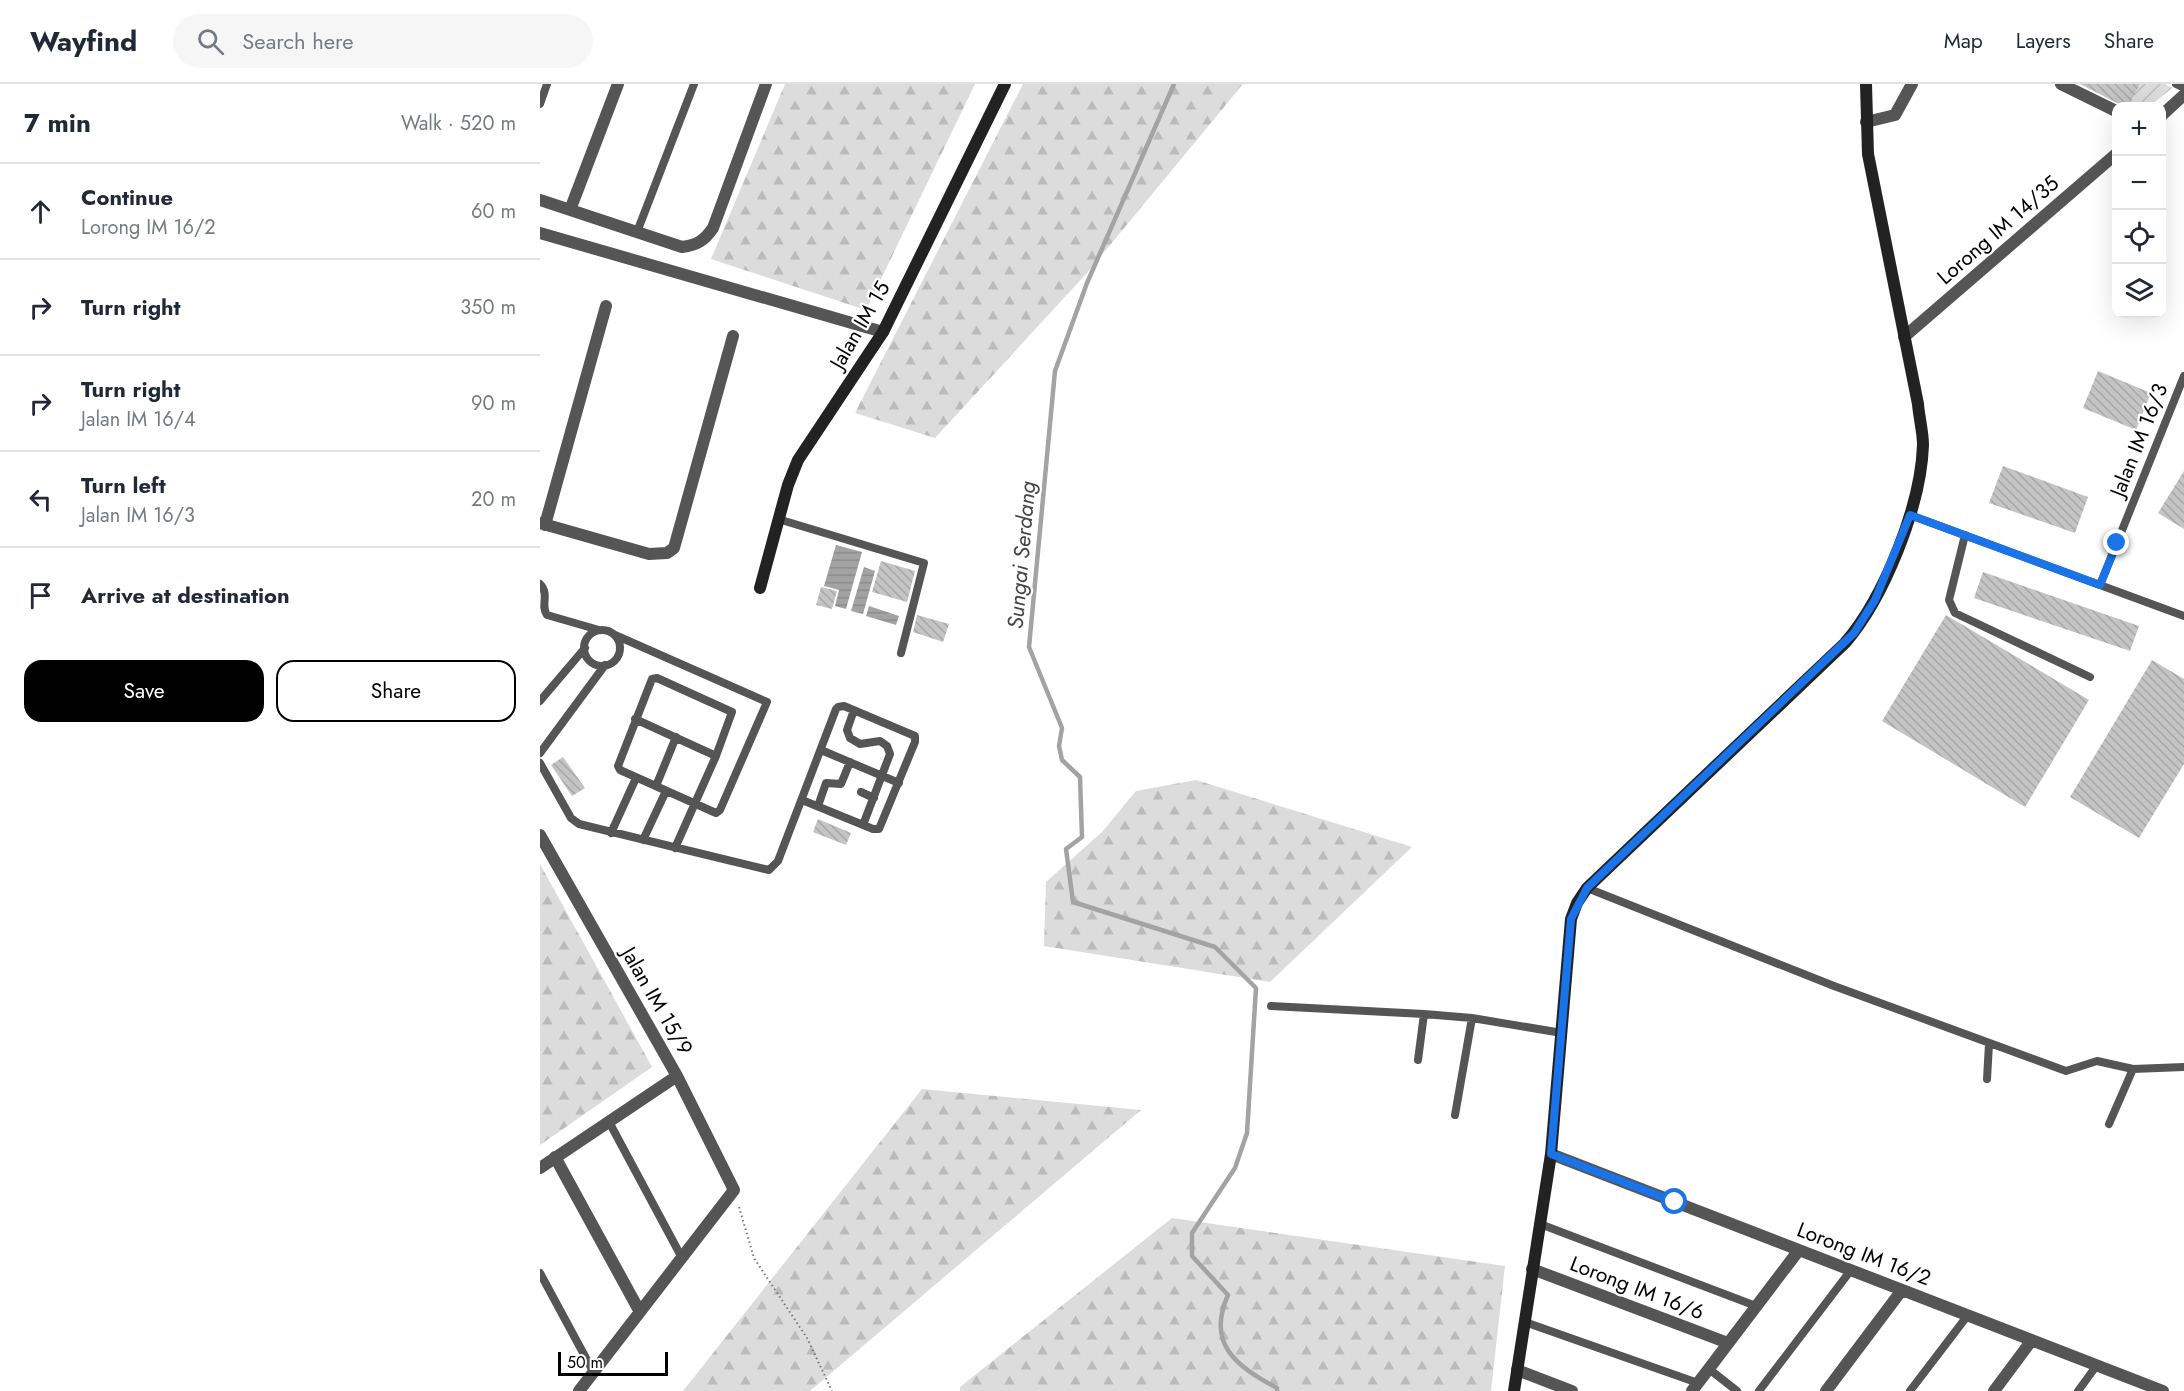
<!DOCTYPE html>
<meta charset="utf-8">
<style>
:root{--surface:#fff;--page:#f6f6f7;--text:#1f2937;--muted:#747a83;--line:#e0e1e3;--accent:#000}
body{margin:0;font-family:Jost,sans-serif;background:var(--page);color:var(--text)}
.controls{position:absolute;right:18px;top:18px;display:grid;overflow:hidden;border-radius:12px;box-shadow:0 6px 24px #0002}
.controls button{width:54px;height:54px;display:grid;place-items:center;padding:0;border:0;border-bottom:2px solid var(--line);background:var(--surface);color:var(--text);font:30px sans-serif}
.scale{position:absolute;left:18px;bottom:15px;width:110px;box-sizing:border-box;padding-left:6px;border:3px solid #000;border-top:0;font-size:16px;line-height:21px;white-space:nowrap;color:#000;-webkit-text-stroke:4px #fff;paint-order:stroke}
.stop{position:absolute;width:18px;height:18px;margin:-14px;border:4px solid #1a73e8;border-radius:50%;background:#fff}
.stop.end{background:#1a73e8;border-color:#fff;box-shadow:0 2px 6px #0008}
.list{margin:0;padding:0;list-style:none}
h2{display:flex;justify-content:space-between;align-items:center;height:78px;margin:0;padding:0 24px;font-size:26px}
h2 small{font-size:20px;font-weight:400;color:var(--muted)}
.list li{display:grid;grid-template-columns:39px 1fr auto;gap:18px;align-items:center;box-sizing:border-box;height:96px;padding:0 24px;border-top:2px solid var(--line)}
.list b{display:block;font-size:22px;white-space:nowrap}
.list p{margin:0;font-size:20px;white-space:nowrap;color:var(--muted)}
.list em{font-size:20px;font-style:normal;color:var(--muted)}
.actions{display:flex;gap:12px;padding:18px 24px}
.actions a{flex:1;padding:14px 0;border:2px solid var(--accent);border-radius:18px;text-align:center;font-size:21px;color:var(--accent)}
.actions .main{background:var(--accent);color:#fff}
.icon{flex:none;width:33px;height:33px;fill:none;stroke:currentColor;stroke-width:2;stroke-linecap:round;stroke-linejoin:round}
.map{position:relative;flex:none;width:1644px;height:1307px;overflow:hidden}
header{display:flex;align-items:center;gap:36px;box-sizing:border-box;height:84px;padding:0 30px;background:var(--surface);border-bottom:2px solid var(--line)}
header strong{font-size:28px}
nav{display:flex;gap:33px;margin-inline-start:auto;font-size:21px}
.search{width:420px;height:54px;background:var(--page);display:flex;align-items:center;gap:15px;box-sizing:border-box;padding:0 21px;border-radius:33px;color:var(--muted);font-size:22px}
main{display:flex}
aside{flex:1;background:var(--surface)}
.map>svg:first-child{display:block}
.forest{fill:url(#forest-firs)}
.garden{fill:url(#garden-furrows)}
.water{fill:url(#water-rules)}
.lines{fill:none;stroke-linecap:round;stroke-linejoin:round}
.stream{stroke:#a3a3a3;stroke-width:4.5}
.building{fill:url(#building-back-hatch)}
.path{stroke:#777;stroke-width:2;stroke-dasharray:1.5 3;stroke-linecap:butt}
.lane{stroke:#555;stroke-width:8}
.street{stroke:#555;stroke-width:12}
.secondary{stroke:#222;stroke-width:12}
.route{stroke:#1a73e8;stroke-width:8}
.labels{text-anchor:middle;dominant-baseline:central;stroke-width:4.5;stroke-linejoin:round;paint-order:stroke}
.street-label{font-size:21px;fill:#000;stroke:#fff}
.water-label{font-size:22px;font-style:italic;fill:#444;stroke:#fff}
</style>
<header>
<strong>Wayfind</strong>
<div class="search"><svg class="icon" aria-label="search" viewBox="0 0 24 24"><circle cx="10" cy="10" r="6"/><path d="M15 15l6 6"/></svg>Search here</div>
<nav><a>Map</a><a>Layers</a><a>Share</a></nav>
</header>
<main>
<aside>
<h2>7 min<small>Walk · 520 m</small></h2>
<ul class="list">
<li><svg class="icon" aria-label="ahead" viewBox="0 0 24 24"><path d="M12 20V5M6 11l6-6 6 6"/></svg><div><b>Continue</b><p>Lorong IM 16/2</p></div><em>60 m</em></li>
<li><svg class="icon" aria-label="right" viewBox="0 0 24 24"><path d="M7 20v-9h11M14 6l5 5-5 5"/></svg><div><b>Turn right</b></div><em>350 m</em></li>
<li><svg class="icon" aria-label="right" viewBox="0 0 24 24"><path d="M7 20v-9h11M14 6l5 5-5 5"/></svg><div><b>Turn right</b><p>Jalan IM 16/4</p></div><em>90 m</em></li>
<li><svg class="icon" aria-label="left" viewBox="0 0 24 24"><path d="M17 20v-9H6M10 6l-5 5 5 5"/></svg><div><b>Turn left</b><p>Jalan IM 16/3</p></div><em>20 m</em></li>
<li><svg class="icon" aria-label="arrive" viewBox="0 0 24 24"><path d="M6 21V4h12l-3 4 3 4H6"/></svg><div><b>Arrive at destination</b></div></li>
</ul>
<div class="actions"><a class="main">Save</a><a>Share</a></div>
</aside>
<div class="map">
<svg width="1644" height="1307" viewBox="0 0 1644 1307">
<defs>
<pattern id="forest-firs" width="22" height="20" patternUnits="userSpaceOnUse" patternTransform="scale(1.5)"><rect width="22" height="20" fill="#dcdcdc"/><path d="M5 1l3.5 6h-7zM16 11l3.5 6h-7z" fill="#bbb"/></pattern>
<pattern id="garden-furrows" width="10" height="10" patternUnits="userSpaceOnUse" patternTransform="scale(1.5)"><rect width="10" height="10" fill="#dcdcdc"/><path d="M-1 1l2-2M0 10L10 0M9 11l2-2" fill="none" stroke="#bbb"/></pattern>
<pattern id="water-rules" width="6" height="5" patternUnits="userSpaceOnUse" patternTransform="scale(1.5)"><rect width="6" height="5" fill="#a3a3a3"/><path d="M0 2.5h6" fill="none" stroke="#8b8b8b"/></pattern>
<pattern id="building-back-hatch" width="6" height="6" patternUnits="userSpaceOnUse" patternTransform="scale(1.5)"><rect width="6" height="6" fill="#c4c4c4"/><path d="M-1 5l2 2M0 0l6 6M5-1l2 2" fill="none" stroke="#a7a7a7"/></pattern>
</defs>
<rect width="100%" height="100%" fill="#fff"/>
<path class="forest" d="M 245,0 L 435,0 L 326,226 L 171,175 Z
M 483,0 L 703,0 L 547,189 L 395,354 L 315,329 Z
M 656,696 L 872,763 L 730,898 L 504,862 L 506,798 L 562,748 L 596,707 Z
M 0,780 L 112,983 L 0,1061 Z
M 382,1005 L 601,1026 L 270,1307 L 143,1307 Z
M 632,1134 L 965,1182 L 951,1307 L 420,1307 L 420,1303 Z"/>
<path class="garden" d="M 1600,0 L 1625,0 L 1632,4 L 1610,22 L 1589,22 Z"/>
<path class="water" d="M 296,461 L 322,468 L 306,525 L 295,522 L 299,506 L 284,502 Z
M 324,483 L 335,487 L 323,530 L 311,527 Z
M 329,522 L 359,532 L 356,541 L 326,532 Z"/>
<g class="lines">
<path class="stream" d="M 634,0 L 547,199 L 515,287 L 489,563 L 522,644 L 519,662 L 522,676 L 540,693 L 542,753 L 526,765 L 533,818 L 675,863 L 716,904 L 707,1049 L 695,1084 L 652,1149 L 652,1172 L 688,1211 C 666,1260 696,1282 737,1304 L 737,1307"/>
</g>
<path class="building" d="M 1540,0 L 1600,0 L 1589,22 L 1583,22 Z
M 1558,287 L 1611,309 L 1596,346 L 1543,324 Z
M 1463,382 L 1548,413 L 1535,449 L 1449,419 Z
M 1644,387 L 1644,445 L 1618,429 Z
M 341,477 L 375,487 L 367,518 L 332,508 Z
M 1443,488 L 1599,542 L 1590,567 L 1434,514 Z
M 281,503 L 297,507 L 292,525 L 276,521 Z
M 377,531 L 409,540 L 403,558 L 373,548 Z
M 1406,531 L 1549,616 L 1485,723 L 1342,637 Z
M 1612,576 L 1644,595 L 1644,680 L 1599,754 L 1530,713 Z
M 23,673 L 45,704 L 32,712 L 11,681 Z
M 278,735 L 311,749 L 306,761 L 273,748 Z"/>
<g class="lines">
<path class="path" d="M 199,1123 L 214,1174 L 267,1254 L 292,1307"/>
<path class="lane" d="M 1636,0 L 1644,4
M 0,20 L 7,0
M 97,148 L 154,0
M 1370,431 L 1644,532
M 238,435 L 384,479 L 361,569
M 1425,451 L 1409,516 L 1415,529 L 1550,593
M 0,500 C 10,510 0,522 7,531 L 59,546
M 1560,501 L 1644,292
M44 564a18 18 0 1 1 36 0a18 18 0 1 1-36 0Z
M 75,551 L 227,618 L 180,726 L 176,729 L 80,686 L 78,682 L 112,595 L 117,594 L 192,628 L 176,672 L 135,764
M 0,617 L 45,564
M 314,626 L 307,646 L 310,654 L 320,660 L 340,657 L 347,662 L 350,670 L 323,741
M 95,635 L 176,672
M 281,666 L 359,699
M 0,669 L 65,581
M 0,679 L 31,734 L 39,740 L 229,786 L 238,777 L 296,625 L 298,623 L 304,622 L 375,652 L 375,658 L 339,745 L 333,745 L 262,716
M 116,702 L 136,653
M 321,708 L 334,714
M 278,722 L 286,699 L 301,700 L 310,678
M 71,749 L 96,694
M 103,756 L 126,707
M 1047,804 L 1294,902 L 1526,987 L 1557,977 L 1593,985 L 1644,983
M 731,922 L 884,930 L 932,934 L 1022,949
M 878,976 L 884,930
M 1447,995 L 1449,960
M 915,1031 L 932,934
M 68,1036 L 141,1172
M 1569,1040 L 1593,985
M 1000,1140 L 1216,1222
M 0,1189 L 54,1289
M 985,1238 L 1158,1299
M 1169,1285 L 1197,1307
M 1219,1307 L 1311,1186
M 1370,1307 L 1428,1231
M 1538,1307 L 1557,1281"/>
<path class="street" d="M 1521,0 L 1576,27
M 1622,31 L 1644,11
M 1326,38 L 1355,31 L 1372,0
M 0,116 L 142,163 C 157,161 164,157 173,144 L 226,0
M 30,126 L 78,0
M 0,149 L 343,248
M 1364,253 L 1576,70
M 0,439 L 109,470 L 127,469 L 134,464 L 193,252
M 5,441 L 66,222
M 0,751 L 137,992 L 194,1106 L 39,1307
M 1011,1070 L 1623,1307
M 15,1073 L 100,1228
M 0,1084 L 137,992
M 992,1185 L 1188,1259
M 977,1286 L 1032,1307
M 1152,1307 L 1259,1166
M 1286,1307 L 1362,1206
M 1454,1307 L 1492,1256"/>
<path class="secondary" d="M 220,504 L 248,401 L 258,376 L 343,248 L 465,0
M 974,1307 L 1011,1070 L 1031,835 L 1037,819 L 1047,804 L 1305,559 C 1344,514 1381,422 1383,361 C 1383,348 1379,333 1378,320 L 1328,70 L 1326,0"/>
</g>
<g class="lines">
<path class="route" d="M 1135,1118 L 1011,1070 L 1031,835 L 1047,804 L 1314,549 L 1335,516 L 1370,431 L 1560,501 L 1577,459"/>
</g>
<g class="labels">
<g class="street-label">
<text transform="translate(1458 146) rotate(-41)">Lorong IM 14/35</text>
<text transform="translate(320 241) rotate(-60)">Jalan IM 15</text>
<text transform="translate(1599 356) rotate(-68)">Jalan IM 16/3</text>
<text transform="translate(117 917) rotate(60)">Jalan IM 15/9</text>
<text transform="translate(1324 1170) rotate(21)">Lorong IM 16/2</text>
<text transform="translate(1097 1204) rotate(21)">Lorong IM 16/6</text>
</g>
<g class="water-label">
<text transform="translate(481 471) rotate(-85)">Sungai Serdang</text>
</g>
</g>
</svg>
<div class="controls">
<button>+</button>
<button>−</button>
<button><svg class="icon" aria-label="locate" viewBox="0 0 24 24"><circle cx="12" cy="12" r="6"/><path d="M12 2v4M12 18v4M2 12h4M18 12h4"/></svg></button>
<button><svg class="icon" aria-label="layers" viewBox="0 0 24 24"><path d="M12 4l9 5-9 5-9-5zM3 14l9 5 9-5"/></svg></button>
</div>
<div class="scale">50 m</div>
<div class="stop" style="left:1135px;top:1118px"></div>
<div class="stop end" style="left:1577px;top:459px"></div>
</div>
</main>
